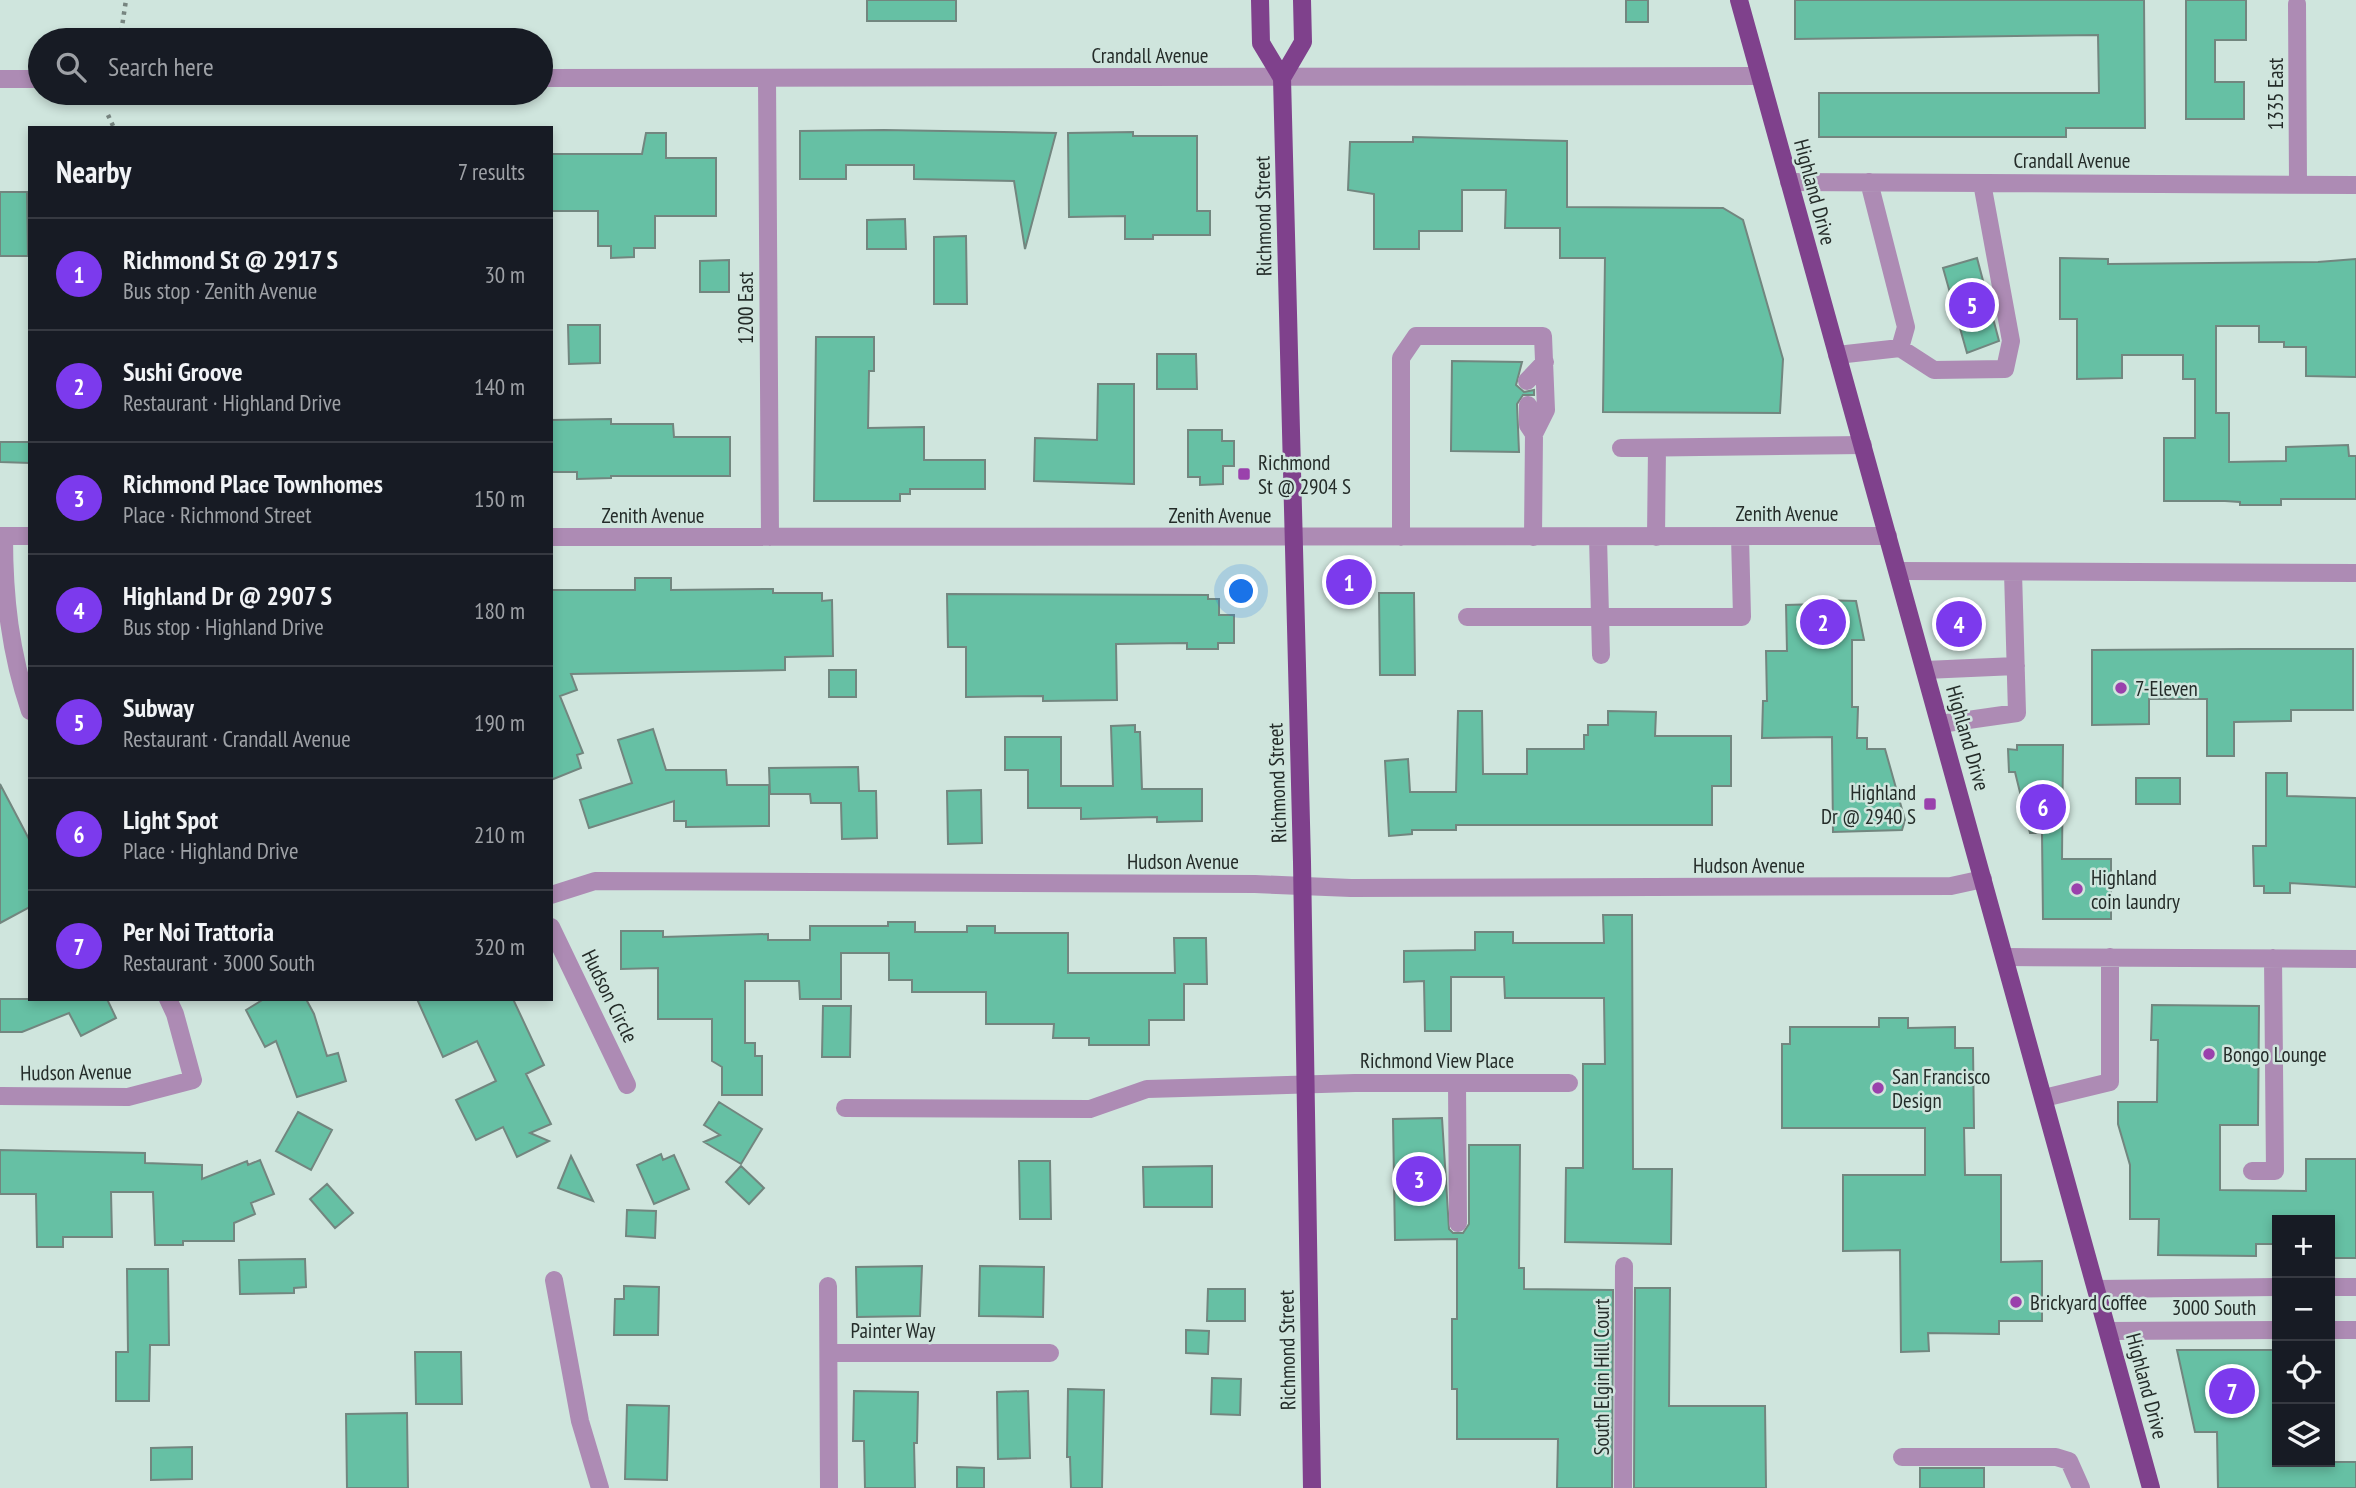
<!DOCTYPE html>
<meta charset="utf-8">
<style>
:root{--surface:#171b24;--page:#242831;--text:#f1f3f6;--muted:#9ea1a6;--line:#363941;--accent:#7c3aed}
body{margin:0;font-family:"PT Sans Narrow",sans-serif;background:var(--page);color:var(--text)}
.controls{position:absolute;right:21px;bottom:21px;display:grid;overflow:hidden;border-radius:0px;box-shadow:0 4px 10px #0003}
.controls button{width:63px;height:63px;display:grid;place-items:center;padding:0;border:0;border-bottom:2px solid var(--line);background:var(--surface);color:var(--text);font:35px sans-serif}
.you{position:absolute;left:1242px;top:592px;width:24px;height:24px;margin:-18px;border:5px solid #fff;border-radius:50%;background:#1a73e8;box-shadow:0 0 0 10px #1a73e833}
.badge{display:grid;place-items:center;width:46px;height:46px;border-radius:50%;background:var(--accent);color:#fff;font-size:23px;font-weight:700}
.pin{position:absolute;translate:-50% -50%;border:4px solid #fff;box-shadow:0 2px 7px #0006}
.list{margin:0;padding:0;list-style:none}
h2{display:flex;justify-content:space-between;align-items:center;height:91px;margin:0;padding:0 28px;font-size:30px}
h2 small{font-size:23px;font-weight:400;color:var(--muted)}
.list li{display:grid;grid-template-columns:46px 1fr auto;gap:21px;align-items:center;box-sizing:border-box;height:112px;padding:0 28px;border-top:2px solid var(--line)}
.list b{display:block;font-size:26px;white-space:nowrap}
.list p{margin:0;font-size:23px;white-space:nowrap;color:var(--muted)}
.list em{font-size:23px;font-style:normal;color:var(--muted)}
.icon{flex:none;width:38px;height:38px;fill:none;stroke:currentColor;stroke-width:2;stroke-linecap:round;stroke-linejoin:round}
.map{position:relative;flex:none;width:2356px;height:1488px;overflow:hidden}
.search{position:absolute;background:var(--surface);box-shadow:0 4px 10px #0003;left:28px;top:28px;width:525px;height:77px;display:flex;align-items:center;gap:18px;box-sizing:border-box;padding:0 24px;border-radius:38px;color:var(--muted);font-size:26px}
.panel{position:absolute;background:var(--surface);box-shadow:0 4px 10px #0003;left:28px;top:126px;width:525px;height:875px;border-radius:0px}
.map>svg:first-child{display:block}
.building{fill:#66c0a4;stroke:#72867f;stroke-width:2}
.lines{fill:none;stroke-linecap:round;stroke-linejoin:round}
.path{stroke:#778580;stroke-width:4.5;stroke-dasharray:3.5 5;stroke-linecap:butt}
.minor{stroke:#ad8bb4;stroke-width:18}
.major{stroke:#7f418c;stroke-width:18}
.poi-dot{fill:#9a41ac;stroke:#cfe5dd;stroke-width:2.5}
.labels{text-anchor:middle;dominant-baseline:central;stroke-width:5;stroke-linejoin:round;paint-order:stroke}
.street-label{font-size:21px;fill:#242c29;stroke:#cfe5dd}
.poi-label{font-size:21px;fill:#242c29;stroke:#cfe5dd;text-anchor:start}
</style>
<div class="map">
<svg width="2356" height="1488" viewBox="0 0 2356 1488">
<rect width="100%" height="100%" fill="#cfe5dd"/>
<path class="building" d="M 867,0 L 956,0 L 956,21 L 867,21 Z
M 1626,0 L 1648,0 L 1648,22 L 1626,22 Z
M 1795,0 L 2144,0 L 2145,128 L 2066,128 L 2066,137 L 1819,137 L 1819,93 L 2099,93 L 2098,35 L 1795,39 Z
M 2186,0 L 2246,0 L 2246,40 L 2215,40 L 2215,82 L 2244,82 L 2244,119 L 2186,119 Z
M 884,130 L 1056,133 L 1025,249 L 1014,181 L 914,179 L 914,165 L 846,165 L 846,179 L 800,179 L 800,131 Z
M 1133,132 L 1133,136 L 1197,136 L 1197,211 L 1210,211 L 1210,235 L 1153,235 L 1153,239 L 1125,239 L 1125,216 L 1069,217 L 1068,133 Z
M 646,133 L 666,133 L 666,158 L 716,158 L 716,216 L 655,216 L 655,248 L 634,248 L 634,257 L 611,258 L 611,246 L 598,246 L 598,211 L 551,211 L 551,154 L 642,154 Z
M 1413,137 L 1567,141 L 1567,207 L 1723,208 L 1743,220 L 1783,359 L 1780,413 L 1603,412 L 1605,258 L 1560,258 L 1560,228 L 1505,228 L 1506,190 L 1462,190 L 1462,231 L 1419,231 L 1419,249 L 1374,249 L 1374,194 L 1348,190 L 1350,142 L 1413,142 Z
M 0,192 L 27,192 L 28,256 L 0,256 Z
M 905,219 L 906,249 L 867,249 L 867,220 Z
M 966,236 L 967,304 L 934,304 L 934,237 Z
M 1977,258 L 1999,341 L 1967,353 L 1943,268 Z
M 2060,258 L 2108,259 L 2108,264 L 2318,262 L 2356,259 L 2356,377 L 2306,376 L 2306,347 L 2284,347 L 2284,342 L 2259,342 L 2259,326 L 2216,326 L 2216,413 L 2229,413 L 2229,462 L 2286,461 L 2286,447 L 2348,445 L 2349,456 L 2356,456 L 2356,499 L 2281,499 L 2281,505 L 2240,505 L 2240,502 L 2225,501 L 2164,501 L 2164,438 L 2195,438 L 2195,379 L 2183,379 L 2183,355 L 2122,355 L 2122,378 L 2077,379 L 2077,319 L 2060,319 Z
M 729,260 L 729,292 L 700,292 L 700,261 Z
M 568,325 L 600,325 L 600,363 L 569,364 Z
M 816,337 L 874,337 L 874,371 L 869,371 L 868,428 L 924,427 L 924,460 L 985,460 L 985,489 L 910,489 L 910,494 L 900,494 L 900,501 L 814,501 Z
M 1157,354 L 1196,354 L 1197,389 L 1157,389 Z
M 1452,361 L 1522,362 L 1516,385 L 1524,392 L 1534,390 L 1534,395 L 1523,395 L 1517,404 L 1519,452 L 1451,451 Z
M 1098,384 L 1134,384 L 1134,484 L 1034,481 L 1035,438 L 1097,440 Z
M 611,419 L 611,424 L 673,424 L 674,437 L 730,437 L 730,476 L 611,476 L 611,478 L 577,479 L 577,472 L 551,472 L 551,420 Z
M 1188,430 L 1222,430 L 1222,441 L 1234,441 L 1234,466 L 1223,466 L 1223,484 L 1200,485 L 1200,477 L 1188,477 Z
M 0,442 L 30,442 L 30,463 L 0,462 Z
M 635,578 L 671,578 L 671,590 L 773,589 L 773,593 L 822,593 L 822,601 L 832,600 L 833,656 L 785,657 L 785,670 L 571,674 L 577,690 L 560,696 L 583,753 L 577,755 L 581,768 L 551,780 L 551,590 L 635,590 Z
M 1379,593 L 1414,593 L 1415,675 L 1380,675 Z
M 947,594 L 1208,595 L 1208,599 L 1219,599 L 1219,615 L 1234,615 L 1234,643 L 1218,643 L 1218,649 L 1187,649 L 1187,643 L 1116,644 L 1117,700 L 1043,701 L 1043,696 L 966,697 L 966,647 L 948,647 Z
M 1821,600 L 1856,601 L 1864,640 L 1852,640 L 1852,707 L 1858,707 L 1857,738 L 1867,738 L 1867,749 L 1885,749 L 1905,820 L 1902,830 L 1833,832 L 1832,737 L 1762,738 L 1763,701 L 1767,701 L 1766,651 L 1787,651 L 1786,605 L 1821,604 Z
M 2245,649 L 2353,649 L 2353,710 L 2291,710 L 2291,721 L 2234,722 L 2234,756 L 2207,756 L 2207,699 L 2149,699 L 2149,724 L 2092,725 L 2092,650 Z
M 829,670 L 856,670 L 856,697 L 829,697 Z
M 1458,711 L 1482,711 L 1483,774 L 1527,774 L 1527,749 L 1584,749 L 1584,735 L 1588,735 L 1588,725 L 1608,725 L 1608,711 L 1656,712 L 1655,736 L 1731,736 L 1731,786 L 1712,786 L 1712,825 L 1456,825 L 1456,830 L 1412,830 L 1412,834 L 1389,836 L 1385,761 L 1408,759 L 1410,792 L 1456,792 Z
M 1135,725 L 1135,732 L 1140,732 L 1142,789 L 1202,789 L 1202,821 L 1157,822 L 1157,817 L 1081,819 L 1081,808 L 1028,808 L 1028,770 L 1005,770 L 1005,737 L 1061,737 L 1061,786 L 1113,786 L 1111,726 Z
M 653,729 L 666,770 L 726,770 L 727,785 L 769,785 L 769,826 L 686,827 L 686,821 L 674,821 L 674,801 L 589,828 L 580,800 L 632,783 L 618,740 Z
M 2017,745 L 2063,745 L 2062,859 L 2111,859 L 2111,919 L 2043,919 L 2042,833 L 2030,833 L 2015,772 L 2009,772 L 2008,749 L 2017,750 Z
M 858,767 L 859,791 L 876,791 L 877,838 L 842,839 L 841,803 L 811,803 L 810,794 L 770,794 L 769,768 Z
M 2266,773 L 2287,773 L 2287,796 L 2356,798 L 2356,887 L 2290,883 L 2290,893 L 2264,893 L 2264,886 L 2254,886 L 2253,846 L 2266,846 Z
M 2136,778 L 2180,778 L 2180,804 L 2136,804 Z
M 0,784 L 30,841 L 30,907 L 0,923 Z
M 981,790 L 982,843 L 948,844 L 947,791 Z
M 1603,915 L 1632,915 L 1633,1169 L 1672,1169 L 1671,1244 L 1565,1242 L 1566,1168 L 1583,1168 L 1583,1064 L 1605,1064 L 1604,998 L 1505,998 L 1504,977 L 1451,977 L 1451,1031 L 1425,1031 L 1424,981 L 1404,982 L 1404,951 L 1475,950 L 1475,932 L 1513,932 L 1513,943 L 1604,943 Z
M 888,922 L 915,922 L 915,932 L 967,932 L 967,926 L 995,926 L 995,933 L 1068,933 L 1068,973 L 1175,973 L 1174,938 L 1206,938 L 1207,984 L 1184,984 L 1184,1020 L 1149,1020 L 1149,1045 L 1089,1045 L 1089,1038 L 1053,1038 L 1054,1024 L 986,1024 L 986,992 L 912,992 L 912,980 L 889,980 L 889,953 L 841,953 L 841,999 L 800,999 L 799,981 L 745,981 L 745,1043 L 755,1043 L 755,1056 L 762,1056 L 762,1095 L 722,1095 L 722,1067 L 712,1061 L 712,1019 L 658,1019 L 658,968 L 621,969 L 621,931 L 663,931 L 663,937 L 768,934 L 768,940 L 810,940 L 810,926 L 888,926 Z
M 0,999 L 107,999 L 116,1018 L 81,1036 L 69,1013 L 22,1032 L 0,1032 Z
M 264,999 L 306,999 L 314,1014 L 327,1056 L 338,1053 L 346,1081 L 297,1097 L 276,1041 L 265,1047 L 246,1010 Z
M 417,999 L 513,999 L 544,1065 L 526,1074 L 551,1124 L 530,1133 L 549,1141 L 517,1157 L 503,1127 L 476,1140 L 456,1100 L 496,1081 L 477,1041 L 443,1057 Z
M 2152,1005 L 2259,1006 L 2258,1125 L 2220,1125 L 2220,1190 L 2306,1191 L 2306,1159 L 2356,1159 L 2356,1258 L 2330,1258 L 2330,1220 L 2277,1220 L 2277,1244 L 2256,1244 L 2256,1256 L 2158,1255 L 2159,1219 L 2130,1219 L 2130,1165 L 2118,1124 L 2118,1102 L 2157,1102 L 2158,1040 L 2151,1040 Z
M 823,1006 L 851,1006 L 850,1057 L 822,1057 Z
M 1879,1018 L 1908,1018 L 1908,1028 L 1955,1027 L 1955,1048 L 1973,1048 L 1974,1128 L 1964,1128 L 1965,1175 L 2001,1175 L 2001,1262 L 2042,1261 L 2042,1321 L 1999,1321 L 1999,1334 L 1928,1333 L 1929,1351 L 1901,1352 L 1900,1250 L 1843,1251 L 1843,1175 L 1925,1175 L 1925,1128 L 1782,1128 L 1782,1044 L 1790,1044 L 1790,1027 L 1879,1027 Z
M 719,1102 L 762,1129 L 741,1164 L 704,1142 L 720,1135 L 704,1125 Z
M 298,1112 L 332,1130 L 311,1170 L 276,1151 Z
M 1442,1118 L 1449,1229 L 1453,1233 L 1463,1233 L 1469,1224 L 1469,1145 L 1520,1145 L 1519,1268 L 1524,1268 L 1524,1289 L 1613,1290 L 1612,1488 L 1557,1488 L 1558,1439 L 1457,1439 L 1457,1389 L 1452,1389 L 1452,1319 L 1457,1319 L 1457,1239 L 1395,1240 L 1393,1119 Z
M 0,1150 L 145,1153 L 145,1163 L 202,1165 L 202,1179 L 247,1161 L 248,1165 L 260,1160 L 274,1194 L 251,1203 L 255,1214 L 234,1223 L 234,1241 L 183,1241 L 183,1245 L 155,1245 L 153,1192 L 111,1192 L 112,1237 L 63,1237 L 63,1247 L 37,1247 L 36,1194 L 0,1194 Z
M 661,1154 L 663,1160 L 674,1155 L 689,1189 L 654,1204 L 637,1165 Z
M 571,1156 L 593,1201 L 558,1188 Z
M 1019,1161 L 1050,1161 L 1051,1219 L 1020,1219 Z
M 741,1166 L 764,1188 L 749,1204 L 726,1182 Z
M 1212,1166 L 1212,1207 L 1144,1207 L 1143,1167 Z
M 327,1184 L 353,1213 L 335,1228 L 310,1199 Z
M 627,1210 L 656,1211 L 655,1238 L 626,1236 Z
M 305,1259 L 306,1287 L 294,1288 L 294,1293 L 240,1294 L 239,1260 Z
M 922,1266 L 920,1316 L 857,1317 L 856,1267 Z
M 980,1266 L 1044,1267 L 1043,1317 L 979,1316 Z
M 127,1269 L 168,1269 L 169,1345 L 150,1345 L 149,1401 L 116,1401 L 116,1352 L 128,1352 Z
M 624,1286 L 659,1287 L 658,1335 L 614,1335 L 615,1299 L 624,1299 Z
M 1635,1288 L 1670,1288 L 1669,1406 L 1765,1406 L 1766,1488 L 1634,1488 Z
M 1208,1289 L 1245,1289 L 1245,1321 L 1207,1321 Z
M 1186,1330 L 1209,1331 L 1208,1354 L 1186,1353 Z
M 2177,1350 L 2277,1350 L 2277,1462 L 2356,1462 L 2356,1488 L 2218,1488 L 2217,1432 L 2195,1432 Z
M 415,1352 L 461,1352 L 462,1404 L 416,1404 Z
M 1212,1378 L 1241,1379 L 1240,1415 L 1211,1414 Z
M 1068,1389 L 1104,1390 L 1102,1488 L 1071,1488 L 1070,1457 L 1067,1457 Z
M 854,1391 L 918,1392 L 917,1443 L 914,1443 L 915,1488 L 865,1488 L 864,1441 L 853,1441 Z
M 1028,1391 L 1030,1458 L 998,1459 L 997,1392 Z
M 627,1405 L 669,1406 L 667,1480 L 625,1479 Z
M 407,1413 L 408,1488 L 347,1488 L 346,1414 Z
M 192,1447 L 192,1479 L 151,1480 L 151,1448 Z
M 957,1467 L 984,1468 L 984,1488 L 957,1488 Z
M 1920,1468 L 1984,1468 L 1984,1488 L 1920,1488 Z"/>
<g class="lines">
<path class="path" d="M 120,40 L 126,0
M 108,115 L 114,128"/>
<path class="minor" d="M 2297,4 L 2298,184
M 541,78 L 1760,76
M 767,78 L 770,537
M 0,79 L 40,79
M 1789,182 L 2356,185
M 1869,182 L 1906,327 L 1900,348
M 1837,355 L 1900,348 L 1934,370 L 2005,369 L 2011,341 L 1982,183
M 1527,381 L 1545,362
M 1528,405 L 1528,425 L 1534,434
M 1621,448 L 1863,445
M 0,536 L 30,536
M 4,536 C 4,597 10,653 30,711
M 551,537 L 1888,536
M 1401,537 L 1401,358 L 1416,336 L 1543,336 L 1546,410 L 1534,434 L 1533,537
M 1598,537 L 1601,655
M 1656,537 L 1657,448
M 1898,571 L 2356,573
M 1467,617 L 1742,617 L 1740,536
M 1925,670 L 2016,666
M 1940,724 L 2017,713 L 2013,572
M 551,895 L 595,881 L 1255,884 L 1351,888 L 1951,886 L 1983,879
M 551,927 L 627,1085
M 2005,957 L 2356,959
M 1457,1083 L 1458,1223
M 0,1096 L 128,1097 L 193,1080 L 175,1014 L 168,999
M 2044,1098 L 2110,1082 L 2110,957
M 845,1108 L 1090,1109 L 1147,1089 L 1355,1083 L 1569,1083
M 2252,1171 L 2275,1171 L 2273,958
M 554,1280 L 580,1421 L 600,1488
M 828,1286 L 829,1488
M 2330,1287 L 2356,1287
M 2097,1289 L 2277,1287
M 2330,1330 L 2356,1330
M 2108,1331 L 2277,1330
M 829,1353 L 1050,1353
M 1902,1457 L 2056,1457 L 2069,1461 L 2081,1488
M 1623,1488 L 1624,1266"/>
<path class="major" d="M 1260,0 L 1261,43 L 1282,78 L 1302,862 L 1312,1488
M 1739,0 L 2151,1488
M 1282,78 L 1303,42 L 1302,0"/>
</g>
<g class="poi-dot">
<rect x="1237" y="467" width="14" height="14" rx="3.5"/>
<circle cx="2121" cy="688" r="7"/>
<rect x="1923" y="797" width="14" height="14" rx="3.5"/>
<circle cx="2077" cy="889" r="7"/>
<circle cx="2209" cy="1054" r="7"/>
<circle cx="1878" cy="1088" r="7"/>
<circle cx="2016" cy="1302" r="7"/>
</g>
<g class="labels">
<g class="street-label">
<text x="1150" y="55">Crandall Avenue</text>
<text transform="translate(2275 94) rotate(-90)">1335 East</text>
<text x="2072" y="160">Crandall Avenue</text>
<text transform="translate(1815 192) rotate(75)">Highland Drive</text>
<text transform="translate(1263 216) rotate(-91)">Richmond Street</text>
<text transform="translate(745 308) rotate(-90)">1200 East</text>
<text x="1787" y="513">Zenith Avenue</text>
<text x="653" y="515">Zenith Avenue</text>
<text x="1220" y="515">Zenith Avenue</text>
<text transform="translate(1968 738) rotate(74)">Highland Drive</text>
<text transform="translate(1277 783) rotate(-92)">Richmond Street</text>
<text x="1183" y="861">Hudson Avenue</text>
<text x="1749" y="865">Hudson Avenue</text>
<text transform="translate(610 996) rotate(64)">Hudson Circle</text>
<text x="1437" y="1060">Richmond View Place</text>
<text transform="translate(76 1072) rotate(-1)">Hudson Avenue</text>
<text x="2214" y="1307">3000 South</text>
<text x="893" y="1330">Painter Way</text>
<text transform="translate(1287 1350) rotate(-91)">Richmond Street</text>
<text transform="translate(1601 1377) rotate(-90)">South Elgin Hill Court</text>
<text transform="translate(2147 1386) rotate(75)">Highland Drive</text>
</g>
<g class="poi-label">
<text x="1258" y="462">Richmond<tspan x="1258" dy="24">St @ 2904 S</tspan></text>
<text x="2135" y="688">7-Eleven</text>
<text x="1916" y="792" text-anchor="end">Highland<tspan x="1916" dy="24">Dr @ 2940 S</tspan></text>
<text x="2091" y="877">Highland<tspan x="2091" dy="24">coin laundry</tspan></text>
<text x="2223" y="1054">Bongo Lounge</text>
<text x="1892" y="1076">San Francisco<tspan x="1892" dy="24">Design</tspan></text>
<text x="2030" y="1302">Brickyard Coffee</text>
</g>
</g>
</svg>
<div class="controls">
<button>+</button>
<button>−</button>
<button><svg class="icon" aria-label="locate" viewBox="0 0 24 24"><circle cx="12" cy="12" r="6"/><path d="M12 2v4M12 18v4M2 12h4M18 12h4"/></svg></button>
<button><svg class="icon" aria-label="layers" viewBox="0 0 24 24"><path d="M12 4l9 5-9 5-9-5zM3 14l9 5 9-5"/></svg></button>
</div>
<div class="you"></div>
<div class="pin badge" style="left:1349px;top:582px">1</div>
<div class="pin badge" style="left:1823px;top:622px">2</div>
<div class="pin badge" style="left:1419px;top:1179px">3</div>
<div class="pin badge" style="left:1959px;top:624px">4</div>
<div class="pin badge" style="left:1972px;top:305px">5</div>
<div class="pin badge" style="left:2043px;top:807px">6</div>
<div class="pin badge" style="left:2232px;top:1391px">7</div>
<div class="search"><svg class="icon" aria-label="search" viewBox="0 0 24 24"><circle cx="10" cy="10" r="6"/><path d="M15 15l6 6"/></svg>Search here</div>
<section class="panel">
<h2>Nearby<small>7 results</small></h2>
<ul class="list">
<li><span class="badge">1</span><div><b>Richmond St @ 2917 S</b><p>Bus stop · Zenith Avenue</p></div><em>30 m</em></li>
<li><span class="badge">2</span><div><b>Sushi Groove</b><p>Restaurant · Highland Drive</p></div><em>140 m</em></li>
<li><span class="badge">3</span><div><b>Richmond Place Townhomes</b><p>Place · Richmond Street</p></div><em>150 m</em></li>
<li><span class="badge">4</span><div><b>Highland Dr @ 2907 S</b><p>Bus stop · Highland Drive</p></div><em>180 m</em></li>
<li><span class="badge">5</span><div><b>Subway</b><p>Restaurant · Crandall Avenue</p></div><em>190 m</em></li>
<li><span class="badge">6</span><div><b>Light Spot</b><p>Place · Highland Drive</p></div><em>210 m</em></li>
<li><span class="badge">7</span><div><b>Per Noi Trattoria</b><p>Restaurant · 3000 South</p></div><em>320 m</em></li>
</ul>
</section>
</div>
